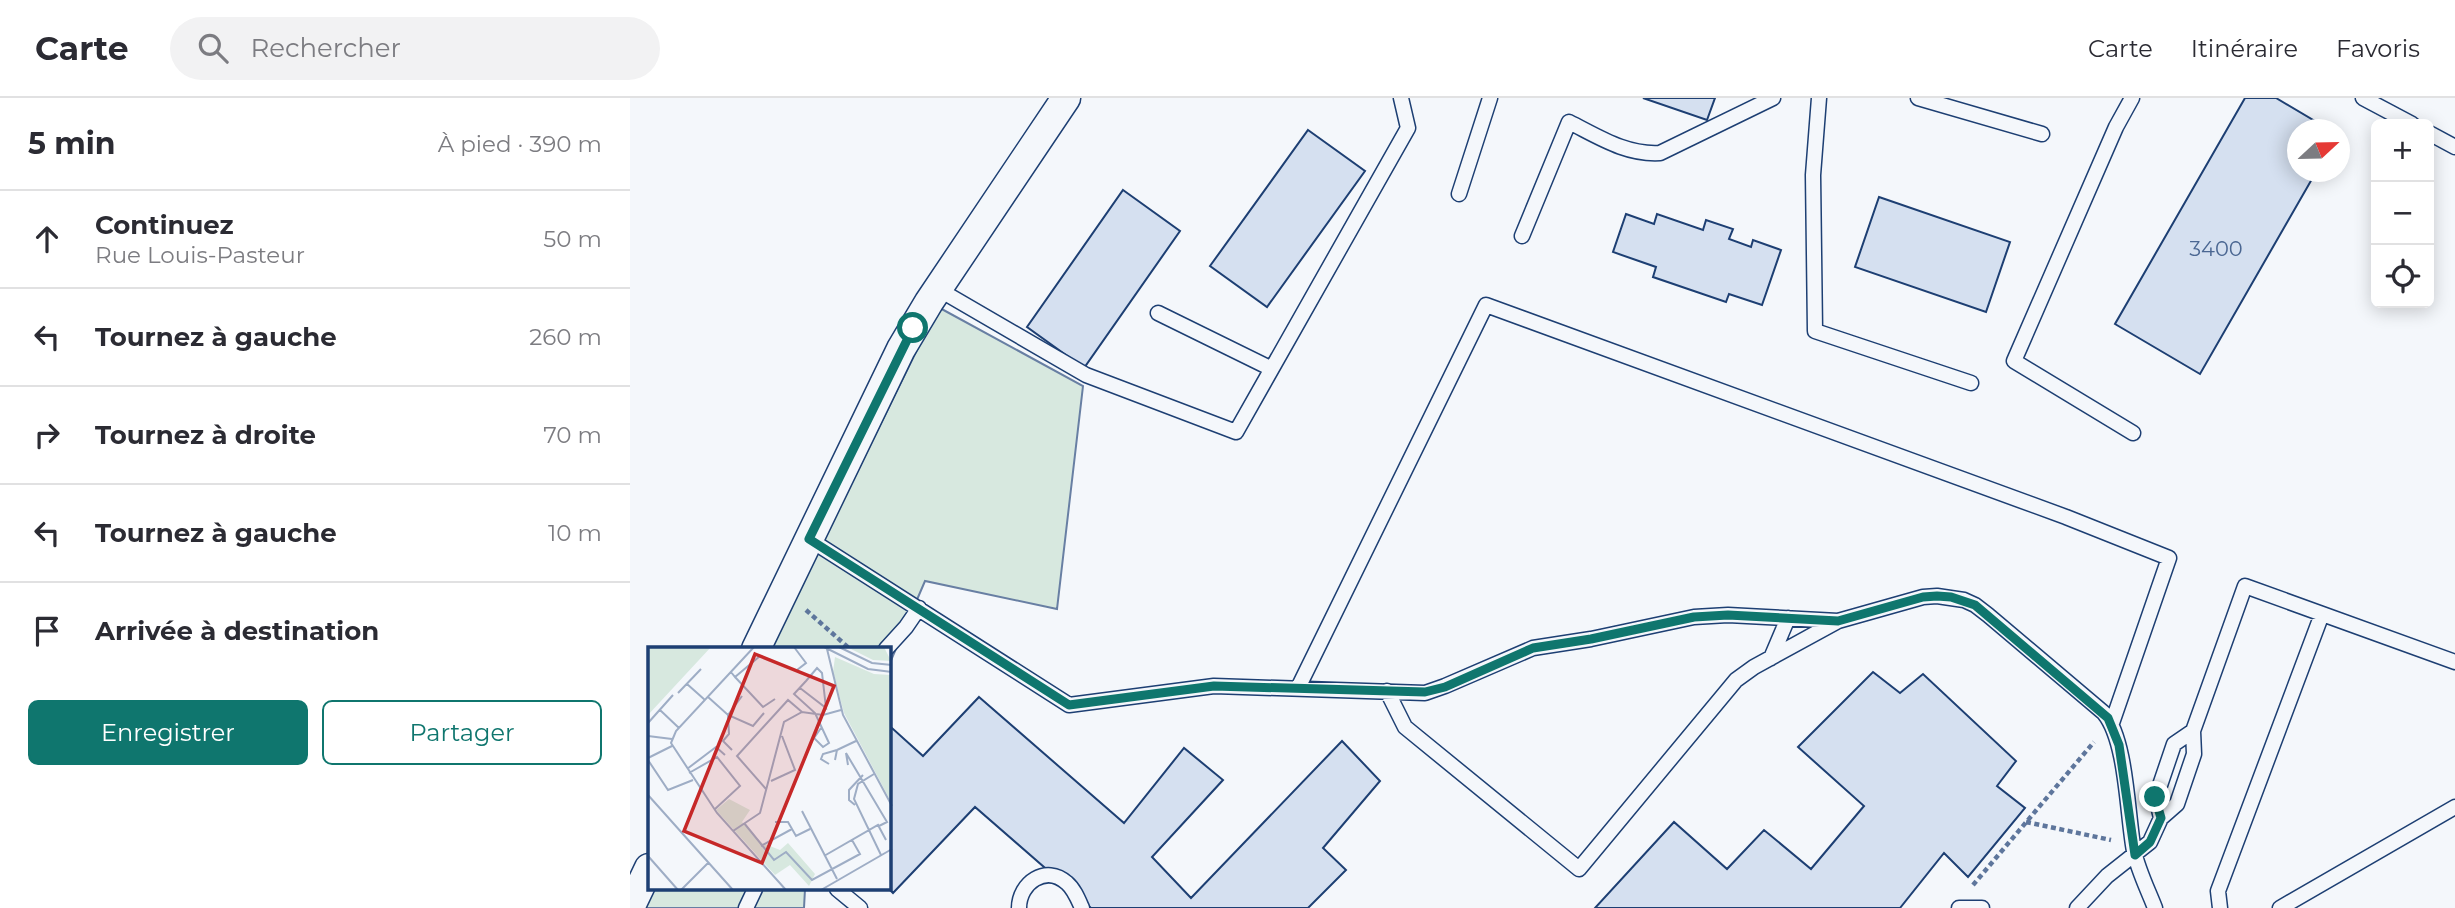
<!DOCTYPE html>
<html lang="fr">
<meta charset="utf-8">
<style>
:root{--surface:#fff;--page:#f2f2f3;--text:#2b2b33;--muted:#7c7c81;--line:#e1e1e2;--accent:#0f766e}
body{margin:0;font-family:Montserrat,sans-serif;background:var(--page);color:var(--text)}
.controls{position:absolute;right:21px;top:21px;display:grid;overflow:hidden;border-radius:10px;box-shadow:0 4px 18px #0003}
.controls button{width:63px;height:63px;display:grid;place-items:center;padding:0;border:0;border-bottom:2px solid var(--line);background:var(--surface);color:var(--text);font:35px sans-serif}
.compass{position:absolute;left:1657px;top:21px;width:63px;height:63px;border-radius:50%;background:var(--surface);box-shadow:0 4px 18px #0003;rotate:68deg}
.stop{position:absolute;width:21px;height:21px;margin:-16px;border:5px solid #0f766e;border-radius:50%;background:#fff}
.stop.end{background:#0f766e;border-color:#fff;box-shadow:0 2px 7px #0008}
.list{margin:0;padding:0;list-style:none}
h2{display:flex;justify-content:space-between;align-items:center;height:91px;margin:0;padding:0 28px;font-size:30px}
h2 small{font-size:23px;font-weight:400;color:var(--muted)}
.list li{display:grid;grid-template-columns:46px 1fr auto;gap:21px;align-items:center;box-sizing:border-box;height:98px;padding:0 28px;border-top:2px solid var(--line)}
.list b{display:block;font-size:26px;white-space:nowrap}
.list p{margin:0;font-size:23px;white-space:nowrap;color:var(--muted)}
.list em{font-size:23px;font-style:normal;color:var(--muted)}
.actions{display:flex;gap:14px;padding:21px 28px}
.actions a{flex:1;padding:16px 0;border:2px solid var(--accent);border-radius:10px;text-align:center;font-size:24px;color:var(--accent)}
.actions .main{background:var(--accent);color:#fff}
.icon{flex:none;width:38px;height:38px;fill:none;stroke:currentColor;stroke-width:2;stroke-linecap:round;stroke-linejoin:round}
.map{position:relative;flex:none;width:1825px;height:810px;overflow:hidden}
header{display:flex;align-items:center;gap:42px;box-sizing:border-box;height:98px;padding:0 35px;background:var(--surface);border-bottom:2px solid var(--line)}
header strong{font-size:33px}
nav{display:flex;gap:38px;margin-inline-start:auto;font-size:24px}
.search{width:490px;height:63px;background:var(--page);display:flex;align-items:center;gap:18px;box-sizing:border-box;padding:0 24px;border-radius:38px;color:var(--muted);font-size:26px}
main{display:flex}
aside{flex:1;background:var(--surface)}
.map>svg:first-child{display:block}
.green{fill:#d7e8df;stroke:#687fa3;stroke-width:2}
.building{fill:#d5e0f0;stroke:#1d3f73;stroke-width:2}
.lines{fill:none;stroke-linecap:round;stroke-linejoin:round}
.lane-casing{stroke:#1d3f73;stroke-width:17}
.street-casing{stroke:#1d3f73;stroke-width:31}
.path{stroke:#5e769c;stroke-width:4.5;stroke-dasharray:5 3.5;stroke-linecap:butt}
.lane{stroke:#f4f7fb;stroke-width:14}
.street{stroke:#f4f7fb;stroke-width:28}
.route{stroke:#0f766e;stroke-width:9}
.labels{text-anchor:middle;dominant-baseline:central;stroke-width:5;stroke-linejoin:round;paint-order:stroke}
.number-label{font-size:21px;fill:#4b6792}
.inset-road{fill:none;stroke:#9eadc5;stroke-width:2}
.view{fill:#c62828;fill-opacity:0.15;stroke:#c62828;stroke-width:3.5}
.inset-edge{fill:none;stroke:#1d3f73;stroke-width:3.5}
</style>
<header>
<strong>Carte</strong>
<div class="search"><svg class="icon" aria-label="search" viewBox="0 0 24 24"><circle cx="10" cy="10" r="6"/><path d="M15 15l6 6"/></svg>Rechercher</div>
<nav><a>Carte</a><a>Itinéraire</a><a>Favoris</a></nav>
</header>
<main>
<aside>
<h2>5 min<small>À pied · 390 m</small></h2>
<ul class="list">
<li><svg class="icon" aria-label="ahead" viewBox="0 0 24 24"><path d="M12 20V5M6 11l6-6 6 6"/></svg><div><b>Continuez</b><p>Rue Louis-Pasteur</p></div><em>50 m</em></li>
<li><svg class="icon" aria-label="left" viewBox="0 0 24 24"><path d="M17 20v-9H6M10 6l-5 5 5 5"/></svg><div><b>Tournez à gauche</b></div><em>260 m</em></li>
<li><svg class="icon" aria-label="right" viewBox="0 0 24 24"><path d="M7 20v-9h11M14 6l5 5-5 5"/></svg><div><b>Tournez à droite</b></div><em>70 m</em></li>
<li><svg class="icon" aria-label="left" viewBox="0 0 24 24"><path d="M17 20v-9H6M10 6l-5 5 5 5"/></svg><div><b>Tournez à gauche</b></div><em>10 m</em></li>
<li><svg class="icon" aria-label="arrive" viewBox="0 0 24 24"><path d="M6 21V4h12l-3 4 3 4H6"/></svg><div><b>Arrivée à destination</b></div></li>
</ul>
<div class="actions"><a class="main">Enregistrer</a><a>Partager</a></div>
</aside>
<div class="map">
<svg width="1825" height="810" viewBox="0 0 1825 810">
<rect width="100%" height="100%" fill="#f4f7fb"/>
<path class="green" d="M 308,209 L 453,288 L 427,511 L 295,483 L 259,567 L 259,551 L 140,551 Z
M 22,791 L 175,791 L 174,810 L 12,810 Z"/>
<path class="building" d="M 1013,0 L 1085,0 L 1077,22 Z
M 1615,0 L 1646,0 L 1700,32 L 1668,32 L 1668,74 L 1686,74 L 1570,276 L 1485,226 Z
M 678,32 L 735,73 L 637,209 L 580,168 Z
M 493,92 L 550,133 L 454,270 L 397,229 Z
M 1249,99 L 1380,144 L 1356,214 L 1225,169 Z
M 996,116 L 1024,126 L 1027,116 L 1073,132 L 1076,122 L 1103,131 L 1099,141 L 1121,149 L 1123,142 L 1151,152 L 1132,207 L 1099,196 L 1096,204 L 1023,179 L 1026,169 L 983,154 Z
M 1243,574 L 1270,595 L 1293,576 L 1386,663 L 1367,688 L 1395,710 L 1338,779 L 1314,755 L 1270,810 L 965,810 L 1044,724 L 1097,771 L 1134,732 L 1181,771 L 1234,708 L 1168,649 Z
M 349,599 L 494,725 L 554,650 L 593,682 L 522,759 L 561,800 L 712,643 L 750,683 L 693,750 L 716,772 L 678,810 L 461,810 L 345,709 L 263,795 L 259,791 L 259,636 L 262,630 L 293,658 Z"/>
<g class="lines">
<defs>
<path id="lane" d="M 1189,0 L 1183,77 L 1185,233 L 1341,285
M 1288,0 L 1412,36
M 1502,0 L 1486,29 L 1384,263 L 1503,335
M 1733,0 L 1782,26
M 1799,35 L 1825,49
M 829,96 L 860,0
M 892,138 L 939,24 C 969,39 996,57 1030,55 L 1143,0
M 308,191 L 456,277 L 606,334 L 778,30 L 771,0
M 528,215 L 640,270
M 179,441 L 439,607 L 584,588 L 795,595 L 815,588 L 903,550 L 961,541 L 1064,519 L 1098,517 L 1208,523 L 1293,499 L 1307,498 L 1334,502 L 1345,507 L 1358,517 L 1474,615 C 1497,643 1497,716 1504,753 C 1508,772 1518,792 1525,810
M 256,551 L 276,529 L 289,510
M 1141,560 L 1158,520
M 668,590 L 856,207 L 1436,419 L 1539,460 L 1482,625
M 757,593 L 775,629 L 949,771 L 1106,582 L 1124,569 L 1208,523
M 1531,720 L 1526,699 L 1544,646 L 1563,633
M 207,791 L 230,810
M 116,810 L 125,791
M 389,810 C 389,785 416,766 437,785 C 444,791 448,801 452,810
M 1329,810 L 1352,810
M 1447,810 L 1477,778 L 1520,744 L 1531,720 L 1547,706 L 1564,656 L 1563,633 L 1615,488 L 1825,564
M 1590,810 L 1588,793 L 1692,516
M 1650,810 L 1825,709"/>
<path id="street" d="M 126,551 L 271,251 L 299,204 L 436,0
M 0,810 L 19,770"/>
</defs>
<use href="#lane" class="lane-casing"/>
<use href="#street" class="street-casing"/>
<path class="path" d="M 176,512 L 220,551
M 1396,724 L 1481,742
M 1343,787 L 1464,644"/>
<use href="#lane" class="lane"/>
<use href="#street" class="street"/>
</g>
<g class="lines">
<path class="route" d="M 283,230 L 179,441 L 439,607 L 584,588 L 795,594 L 815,589 L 903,550 L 961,541 L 1064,519 L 1098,517 L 1208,523 L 1293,499 L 1307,498 L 1321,499 L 1345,507 L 1478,620 L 1489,647 L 1505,757 L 1520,744 L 1531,720 L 1525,699"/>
</g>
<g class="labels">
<g class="number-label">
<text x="1586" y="150">3400</text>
</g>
</g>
<g transform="translate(18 549)">
<rect width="243" height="243" fill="#f4f7fb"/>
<path d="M 0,0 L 63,0 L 0,68 ZM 199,0 L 236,0 L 243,14 L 225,13 ZM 187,10 L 226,27 L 243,28 L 243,155 L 196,66 L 185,25 ZM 81,152 L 102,163 L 94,175 L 114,196 L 132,203 L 140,196 L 167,227 L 161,239 L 142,218 L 127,228 L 68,163 Z" fill="#d7e8df"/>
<path class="inset-road" d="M 106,0 L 28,84 L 23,96 L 69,166 L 138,243M 146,0 L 158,16 L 149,23M 176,0 L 220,22 L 244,25M 191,0 L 224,16 L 244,18M 179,2 L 195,68 L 244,159M 83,25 L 87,30 L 112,9M 87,30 L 115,60 L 127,52M 39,37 L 57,53M 152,41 L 178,61 L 174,26 L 169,21 L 158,34 L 146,47 L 167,66 L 181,96 L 175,100 L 166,91 L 173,81M 30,46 L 53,22M 60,50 L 80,68 L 105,79 L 116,66M 12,63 L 31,81M 0,76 L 25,48M 0,89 L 24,92M 84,103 L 75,94 L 81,87 L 80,68 L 94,49M 189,103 L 208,94M 0,111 L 24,99M 0,113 L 20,143 L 45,133M 181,117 L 173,112 L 175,107 L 189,103 L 187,113M 200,118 L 198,106 L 239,175 L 231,179M 39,122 L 68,100 L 77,108M 41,126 L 69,110 L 92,139 L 67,162M 226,127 L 210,137 L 206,152 L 233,208M 123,134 L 147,123 L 134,89M 118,142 L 89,109 L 140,53 L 154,65M 0,148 L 85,243M 207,158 L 201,153 L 201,143 L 215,128M 154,164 L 189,232M 137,175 L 127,175 L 140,175 L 148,189 L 162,182M 96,176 L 126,213 L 138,205 L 164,233 L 212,207 L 204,193M 85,184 L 112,166 L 136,75 L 154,65 L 175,68 L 193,63M 113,199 L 144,182M 0,209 L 30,243M 176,209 L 230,178 L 238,193M 33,243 L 60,216M 173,243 L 244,202"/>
<path class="view" d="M 107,7 L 186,39 L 114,216 L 36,184 Z"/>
<rect width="243" height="243" class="inset-edge"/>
</g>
</svg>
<div class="controls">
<button>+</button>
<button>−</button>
<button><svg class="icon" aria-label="locate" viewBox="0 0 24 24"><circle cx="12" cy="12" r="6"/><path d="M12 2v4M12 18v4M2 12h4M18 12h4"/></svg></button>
</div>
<svg class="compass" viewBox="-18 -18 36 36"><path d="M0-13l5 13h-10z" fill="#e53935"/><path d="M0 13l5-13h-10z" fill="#7c7c81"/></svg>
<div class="stop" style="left:283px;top:230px"></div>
<div class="stop end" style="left:1525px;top:699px"></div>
</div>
</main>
